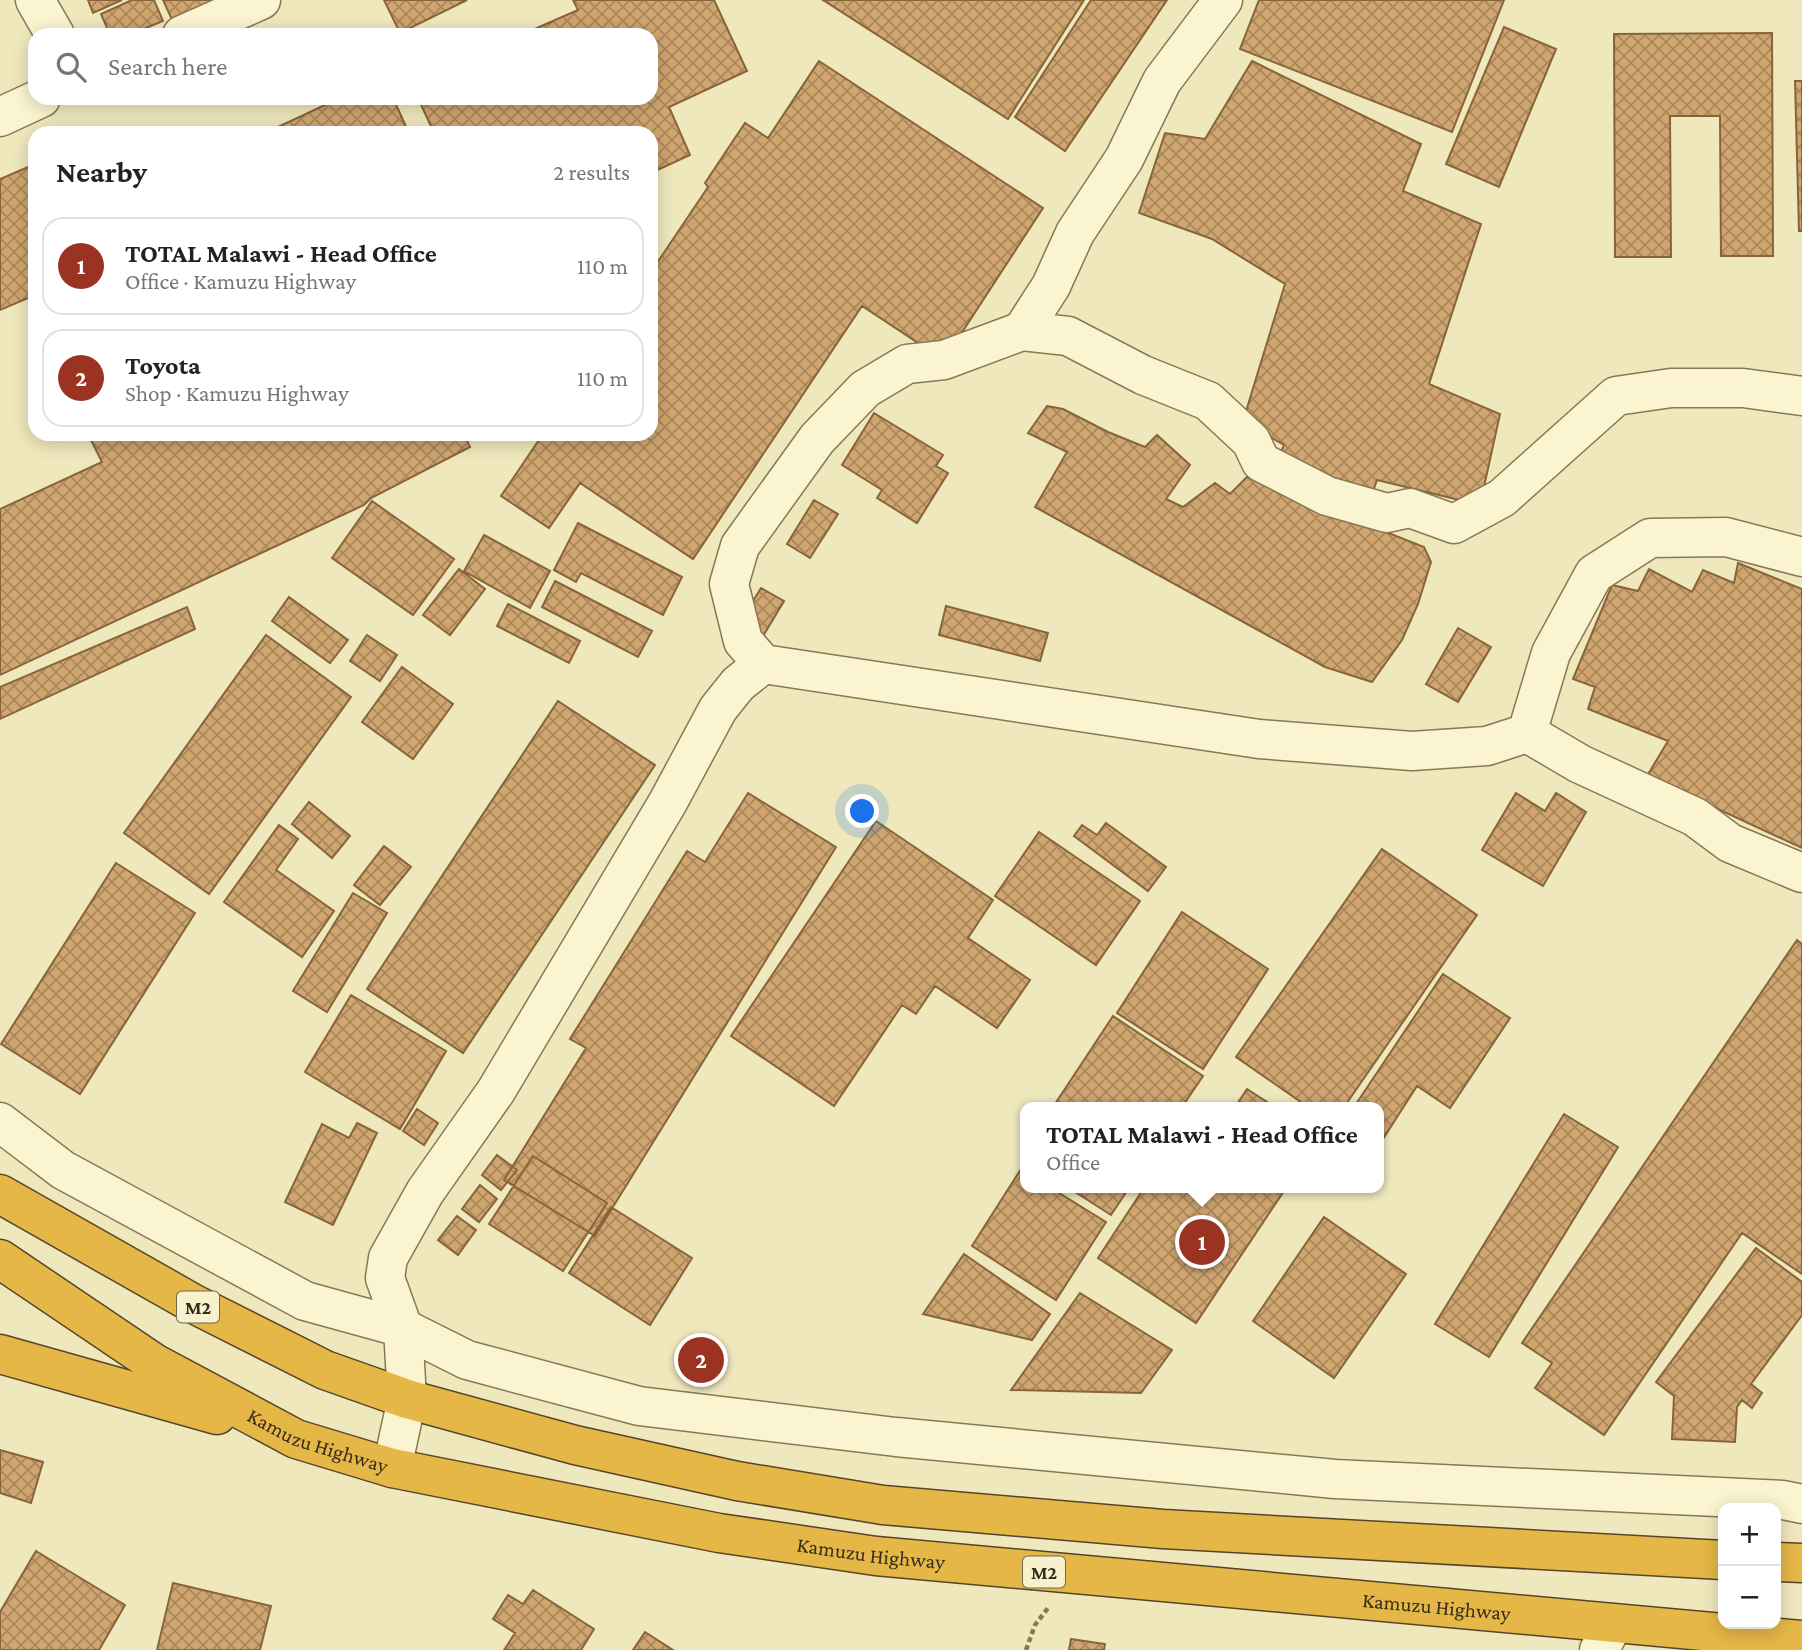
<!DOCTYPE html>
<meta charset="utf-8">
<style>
:root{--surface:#fff;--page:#f2f2f2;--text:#222;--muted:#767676;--line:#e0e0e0;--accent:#9a3322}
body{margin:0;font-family:"Crimson Pro",serif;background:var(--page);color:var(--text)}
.controls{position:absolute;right:21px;bottom:21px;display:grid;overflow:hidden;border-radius:14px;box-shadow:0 4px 18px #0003}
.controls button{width:63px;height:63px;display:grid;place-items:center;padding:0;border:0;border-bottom:2px solid var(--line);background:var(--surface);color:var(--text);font:35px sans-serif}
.you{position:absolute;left:863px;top:812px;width:24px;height:24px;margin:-18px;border:5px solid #fff;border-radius:50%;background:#1a73e8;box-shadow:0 0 0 10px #1a73e833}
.badge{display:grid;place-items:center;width:46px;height:46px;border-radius:50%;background:var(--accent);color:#fff;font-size:23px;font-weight:700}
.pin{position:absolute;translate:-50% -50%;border:4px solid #fff;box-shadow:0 2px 7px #0006}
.popup{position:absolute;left:1020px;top:1102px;width:364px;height:91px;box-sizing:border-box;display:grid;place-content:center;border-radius:14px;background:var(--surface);filter:drop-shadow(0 2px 5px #0005);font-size:23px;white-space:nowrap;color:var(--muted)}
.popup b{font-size:26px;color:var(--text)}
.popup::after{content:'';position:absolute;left:50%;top:100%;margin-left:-14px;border:14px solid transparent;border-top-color:var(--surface)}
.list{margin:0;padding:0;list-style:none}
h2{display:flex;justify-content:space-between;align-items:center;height:91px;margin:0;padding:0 28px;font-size:30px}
h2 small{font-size:23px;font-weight:400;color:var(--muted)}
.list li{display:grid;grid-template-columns:46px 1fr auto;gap:21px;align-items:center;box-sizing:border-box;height:98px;margin:0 14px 14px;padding:0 14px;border:2px solid var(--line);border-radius:21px}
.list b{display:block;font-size:26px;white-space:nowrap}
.list p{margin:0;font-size:23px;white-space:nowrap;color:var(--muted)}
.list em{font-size:23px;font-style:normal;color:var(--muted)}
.icon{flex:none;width:38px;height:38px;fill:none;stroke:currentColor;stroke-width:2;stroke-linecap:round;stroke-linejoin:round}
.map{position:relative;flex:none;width:1802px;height:1650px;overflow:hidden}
.search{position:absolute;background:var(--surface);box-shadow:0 4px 18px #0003;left:28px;top:28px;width:630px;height:77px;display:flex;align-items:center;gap:18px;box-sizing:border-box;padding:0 24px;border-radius:21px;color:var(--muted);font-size:26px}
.panel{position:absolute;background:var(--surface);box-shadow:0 4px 18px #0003;left:28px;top:126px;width:630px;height:315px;border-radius:21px}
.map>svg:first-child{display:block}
.building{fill:url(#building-cross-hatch);stroke:#88643a;stroke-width:2}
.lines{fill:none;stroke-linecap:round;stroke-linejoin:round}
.minor-casing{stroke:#887855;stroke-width:41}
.highway-casing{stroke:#55452a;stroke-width:41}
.path{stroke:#887855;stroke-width:4.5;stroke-dasharray:5 3.5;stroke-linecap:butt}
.minor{stroke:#faf4d0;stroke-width:38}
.highway{stroke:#e5b747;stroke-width:38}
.labels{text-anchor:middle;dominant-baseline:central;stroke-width:5;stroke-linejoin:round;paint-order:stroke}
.shield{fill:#f7f1cd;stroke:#716750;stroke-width:2}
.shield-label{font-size:19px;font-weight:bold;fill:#372c1b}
.street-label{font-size:21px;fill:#372c1b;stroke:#f7f1cd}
</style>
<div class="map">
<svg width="1802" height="1650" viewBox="0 0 1802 1650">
<defs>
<pattern id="building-cross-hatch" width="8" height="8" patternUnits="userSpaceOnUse" patternTransform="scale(1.75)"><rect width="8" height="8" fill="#d0a670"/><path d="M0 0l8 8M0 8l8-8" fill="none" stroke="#aa875b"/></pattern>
</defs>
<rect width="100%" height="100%" fill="#f0e8bd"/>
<path class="building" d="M 88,0 L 122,0 L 93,13 Z
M 132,0 L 154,0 L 163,21 L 129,35 L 110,35 L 101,14 Z
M 163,0 L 229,0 L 174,24 Z
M 384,0 L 467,0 L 400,33 Z
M 573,0 L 714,0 L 747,71 L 669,107 L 690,155 L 651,173 L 651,133 L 434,133 L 418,98 L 651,98 L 651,35 L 521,35 L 578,10 Z
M 823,0 L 1084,0 L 1008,119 Z
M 1091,0 L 1167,0 L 1065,151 L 1015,117 Z
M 1259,0 L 1504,0 L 1452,132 L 1240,49 Z
M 1504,27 L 1556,49 L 1499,187 L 1446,164 Z
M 1772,33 L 1773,256 L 1721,256 L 1720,116 L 1670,116 L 1671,257 L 1615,257 L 1614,34 Z
M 819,61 L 1043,208 L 944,360 L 862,306 L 693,559 L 580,483 L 549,528 L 501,496 L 543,434 L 651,434 L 651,272 L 708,187 L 705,183 L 745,123 L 768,138 Z
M 1252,61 L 1421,144 L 1403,191 L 1481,224 L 1429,384 L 1500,414 L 1480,505 L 1377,480 L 1369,503 L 1276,463 L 1284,445 L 1243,421 L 1285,284 L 1212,239 L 1139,213 L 1165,133 L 1205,139 Z
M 1795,81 L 1802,81 L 1802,231 L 1799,231 Z
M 340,98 L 393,98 L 409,133 L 265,133 Z
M 35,164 L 35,295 L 0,310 L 0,179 Z
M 1047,406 L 1063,409 L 1108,432 L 1145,447 L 1157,435 L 1190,465 L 1166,499 L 1183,507 L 1215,483 L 1230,494 L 1247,477 L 1424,547 L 1431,562 L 1418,604 L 1402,640 L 1372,682 L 1325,667 L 1035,507 L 1067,452 L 1028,433 Z
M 874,413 L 943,455 L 936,466 L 948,473 L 917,523 L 877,498 L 882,490 L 842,465 Z
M 88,434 L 464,434 L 470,447 L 371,498 L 364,505 L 0,675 L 0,509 L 102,462 Z
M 814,500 L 838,514 L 810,558 L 787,544 Z
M 372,501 L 454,559 L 413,615 L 332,558 Z
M 578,523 L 682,577 L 663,615 L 581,573 L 576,582 L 554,570 Z
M 484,535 L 550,571 L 530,608 L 464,571 Z
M 1738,563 L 1802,589 L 1802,848 L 1647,776 L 1668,741 L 1588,709 L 1595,687 L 1573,679 L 1612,585 L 1638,591 L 1649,569 L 1692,592 L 1703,570 L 1734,583 Z
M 459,569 L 485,589 L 450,635 L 423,615 Z
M 555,581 L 652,631 L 638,657 L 542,607 Z
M 761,588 L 784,601 L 763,636 L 740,622 Z
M 289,597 L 348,640 L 330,663 L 272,621 Z
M 508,604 L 580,641 L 569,663 L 497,626 Z
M 946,606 L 1048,633 L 1040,661 L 939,635 Z
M 187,607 L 195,629 L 0,719 L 0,687 Z
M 1458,628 L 1491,647 L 1458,702 L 1426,684 Z
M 266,635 L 351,697 L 209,894 L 124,833 Z
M 367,635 L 397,655 L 380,681 L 350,661 Z
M 402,667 L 453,704 L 413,759 L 362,722 Z
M 558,701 L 655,765 L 463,1053 L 367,989 Z
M 748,793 L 836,847 L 595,1236 L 504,1180 L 586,1048 L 570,1039 L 687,851 L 705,862 Z
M 1516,793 L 1545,811 L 1556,793 L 1586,812 L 1543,886 L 1482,850 Z
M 309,802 L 350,836 L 332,858 L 292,824 Z
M 876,821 L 993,900 L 968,938 L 1030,980 L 997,1028 L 935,986 L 916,1014 L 902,1005 L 834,1106 L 731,1036 Z
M 1106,823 L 1166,867 L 1148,891 L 1074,836 L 1082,825 L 1097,835 Z
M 279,825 L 298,839 L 276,870 L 334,911 L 302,957 L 224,902 Z
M 1039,832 L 1140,901 L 1096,965 L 995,896 Z
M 384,846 L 411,867 L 380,905 L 354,885 Z
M 1382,849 L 1477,915 L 1344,1107 L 1308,1107 L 1236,1057 Z
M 116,863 L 195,913 L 80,1094 L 1,1044 Z
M 353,893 L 387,913 L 327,1012 L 293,991 Z
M 1182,912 L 1268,969 L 1203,1069 L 1117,1013 Z
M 1797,940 L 1802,944 L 1802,1274 L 1742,1233 L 1604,1435 L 1535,1388 L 1552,1363 L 1522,1343 Z
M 1443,974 L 1510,1018 L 1450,1108 L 1417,1086 L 1379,1145 L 1379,1107 L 1354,1107 Z
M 351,995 L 446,1051 L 400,1129 L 305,1072 Z
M 1113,1016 L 1203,1076 L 1182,1107 L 1053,1107 Z
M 1247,1089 L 1275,1107 L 1235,1107 Z
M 417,1109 L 438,1123 L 424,1145 L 403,1131 Z
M 1564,1114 L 1618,1147 L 1489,1357 L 1435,1324 Z
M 357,1123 L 377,1133 L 333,1225 L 285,1202 L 322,1124 L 349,1138 Z
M 497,1155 L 517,1170 L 501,1190 L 482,1175 Z
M 533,1156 L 607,1203 L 563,1271 L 489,1224 Z
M 1021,1169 L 1025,1171 L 1025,1188 L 1051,1188 L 1106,1222 L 1056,1300 L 972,1246 Z
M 480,1185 L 497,1199 L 479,1222 L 462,1209 Z
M 1069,1188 L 1129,1188 L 1111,1215 Z
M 1144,1188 L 1286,1188 L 1196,1323 L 1098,1258 Z
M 611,1207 L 692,1258 L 650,1325 L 569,1273 Z
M 457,1216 L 476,1230 L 458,1255 L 438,1240 Z
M 1324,1217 L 1406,1274 L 1334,1378 L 1253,1321 Z
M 1756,1248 L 1802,1282 L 1802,1315 L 1751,1384 L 1762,1393 L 1752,1408 L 1742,1400 L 1737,1407 L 1735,1442 L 1672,1439 L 1674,1396 L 1656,1382 Z
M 964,1254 L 1050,1314 L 1032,1340 L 923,1314 Z
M 1080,1293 L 1172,1350 L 1141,1393 L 1011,1390 Z
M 0,1450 L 43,1462 L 31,1503 L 0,1493 Z
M 36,1551 L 125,1605 L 99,1650 L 0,1650 L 0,1612 Z
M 173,1583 L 271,1606 L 260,1650 L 157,1650 Z
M 533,1590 L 594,1629 L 581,1650 L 504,1650 L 515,1633 L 493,1619 L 508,1595 L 523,1604 Z
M 645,1632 L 673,1650 L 633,1650 Z
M 1071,1639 L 1105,1644 L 1104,1650 L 1069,1650 Z"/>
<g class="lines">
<defs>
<path id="minor" d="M 35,0 L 55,35
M 182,35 L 261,0
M 0,117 L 41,98
M 1022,331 L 1051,286 L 1075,233 L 1124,159 L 1162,81 L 1223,0
M 763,664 L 743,641 L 729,584 L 740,546 L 817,439 L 865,389 L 907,364 L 944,360 L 1022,331 L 1068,336 L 1143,375 L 1208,401 L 1251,441 L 1261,462 L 1327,496 L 1387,513 L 1410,508 L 1454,524 L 1502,498 L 1616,396 L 1671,388 L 1743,388 L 1802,396
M 1527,733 L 1580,764 L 1695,817 L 1730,843 L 1802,873
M 0,1122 L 63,1170 L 305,1301 L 403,1328 L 467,1360 L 639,1406 L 896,1437 L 1335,1479 L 1783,1500 L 1802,1504
M 392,1468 L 407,1399 L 403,1328 L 385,1278 L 388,1258 L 425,1192 L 496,1091 L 668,802 L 718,709 L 738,684 L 763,664 L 1259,739 L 1412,751 L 1487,746 L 1527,733 L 1551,653 L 1594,574 L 1650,538 L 1726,537 L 1802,557
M 1599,1650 L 1613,1625"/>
<g id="highway">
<path d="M 0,1194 L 194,1304 L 325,1370 L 407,1399 L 575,1445 L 737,1481 L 883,1505 L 1163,1529 L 1723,1560"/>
<path id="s1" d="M 0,1259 L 154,1363 L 296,1439 L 392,1468 L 719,1533 L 876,1556 L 1802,1640"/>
<path d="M 0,1354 L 217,1415"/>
<path d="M 1776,1562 L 1802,1563"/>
</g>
</defs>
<use href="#minor" class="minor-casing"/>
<use href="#highway" class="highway-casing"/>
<path class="path" d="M 1026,1650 L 1035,1625 L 1048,1608"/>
<use href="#minor" class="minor"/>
<use href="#highway" class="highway"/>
</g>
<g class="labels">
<g class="shield">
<rect x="177" y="1291.5" width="42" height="31" rx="5"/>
<rect x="1023" y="1556.5" width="42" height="31" rx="5"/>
</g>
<g class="shield-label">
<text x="198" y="1307">M2</text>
<text x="1044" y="1572">M2</text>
</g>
<g class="street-label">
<text stroke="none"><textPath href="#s1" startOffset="368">Kamuzu Highway</textPath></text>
<text stroke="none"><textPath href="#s1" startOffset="934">Kamuzu Highway</textPath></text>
<text stroke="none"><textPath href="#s1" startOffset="1502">Kamuzu Highway</textPath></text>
</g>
</g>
</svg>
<div class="controls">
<button>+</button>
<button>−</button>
</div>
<div class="you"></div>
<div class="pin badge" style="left:1202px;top:1242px">1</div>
<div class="popup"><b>TOTAL Malawi - Head Office</b>Office</div>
<div class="pin badge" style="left:701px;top:1360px">2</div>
<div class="search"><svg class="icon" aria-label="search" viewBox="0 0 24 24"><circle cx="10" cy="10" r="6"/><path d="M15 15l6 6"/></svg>Search here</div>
<section class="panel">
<h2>Nearby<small>2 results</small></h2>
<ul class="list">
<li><span class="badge">1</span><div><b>TOTAL Malawi - Head Office</b><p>Office · Kamuzu Highway</p></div><em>110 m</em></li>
<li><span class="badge">2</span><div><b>Toyota</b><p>Shop · Kamuzu Highway</p></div><em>110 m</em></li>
</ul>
</section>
</div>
